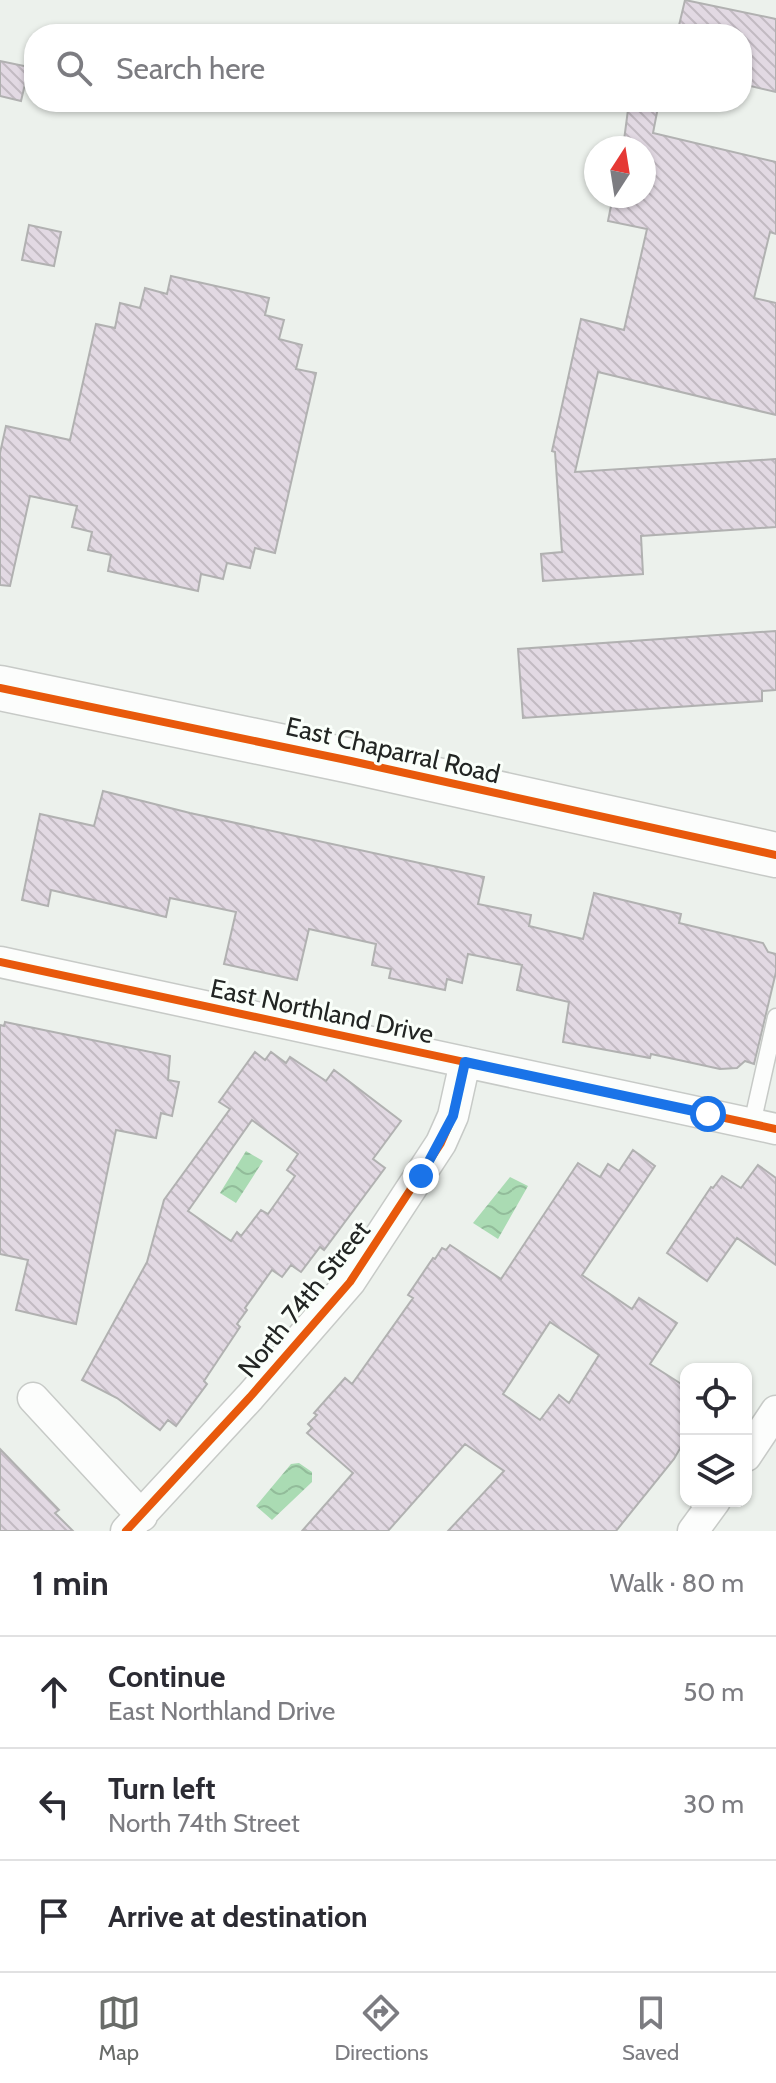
<!DOCTYPE html>
<meta charset="utf-8">
<style>
:root{--surface:#fff;--page:#f2f2f3;--text:#2b2b33;--muted:#7c7c81;--line:#e1e1e2;--accent:#696c69}
body{margin:0;font-family:Cabin,sans-serif;background:var(--page);color:var(--text)}
.controls{position:absolute;right:24px;bottom:24px;display:grid;overflow:hidden;border-radius:16px;box-shadow:0 2px 6px #0004}
.controls button{width:72px;height:72px;display:grid;place-items:center;padding:0;border:0;border-bottom:2px solid var(--line);background:var(--surface);color:var(--text);font:40px sans-serif}
.compass{position:absolute;left:584px;top:136px;width:72px;height:72px;border-radius:50%;background:var(--surface);box-shadow:0 2px 6px #0004;rotate:12deg}
.stop{position:absolute;width:24px;height:24px;margin:-18px;border:6px solid #1a73e8;border-radius:50%;background:#fff}
.stop.end{background:#1a73e8;border-color:#fff;box-shadow:0 2px 8px #0008}
.list{margin:0;padding:0;list-style:none}
h2{display:flex;justify-content:space-between;align-items:center;height:104px;margin:0;padding:0 32px;font-size:34px}
h2 small{font-size:26px;font-weight:400;color:var(--muted)}
.list li{display:grid;grid-template-columns:52px 1fr auto;gap:24px;align-items:center;box-sizing:border-box;height:112px;padding:0 32px;border-top:2px solid var(--line)}
.list b{display:block;font-size:30px;white-space:nowrap}
.list p{margin:0;font-size:26px;white-space:nowrap;color:var(--muted)}
.list em{font-size:26px;font-style:normal;color:var(--muted)}
.icon{flex:none;width:44px;height:44px;fill:none;stroke:currentColor;stroke-width:2;stroke-linecap:round;stroke-linejoin:round}
.map{position:relative;flex:none;width:776px;height:1531px;overflow:hidden}
.search{position:absolute;background:var(--surface);box-shadow:0 2px 6px #0004;left:24px;right:24px;top:24px;height:88px;display:flex;align-items:center;gap:20px;box-sizing:border-box;padding:0 28px;border-radius:32px;color:var(--muted);font-size:30px}
.sheet{height:440px;background:var(--surface)}
nav{display:flex;justify-content:space-around;align-items:center;box-sizing:border-box;height:112px;border-top:2px solid var(--line);background:var(--surface);font-size:22px;color:var(--muted)}
nav a{display:grid;justify-items:center;gap:4px}
nav .on{color:var(--accent)}
.map>svg:first-child{display:block}
.water{fill:url(#water-waves)}
.building{fill:url(#building-back-hatch);stroke:#b1b1b1;stroke-width:2;fill-rule:evenodd}
.lines{fill:none;stroke-linecap:round;stroke-linejoin:round}
.lane-casing{stroke:#c7cac7;stroke-width:19}
.street-casing{stroke:#c7cac7;stroke-width:33}
.secondary-casing{stroke:#c7cac7;stroke-width:47}
.lane{stroke:#fcfdfc;stroke-width:16}
.street{stroke:#fcfdfc;stroke-width:30}
.secondary{stroke:#fcfdfc;stroke-width:44}
.cycleway-casing{stroke:#fafffa;stroke-width:13}
.cycleway{stroke:#e8590c;stroke-width:8}
.route{stroke:#1a73e8;stroke-width:10}
.labels{text-anchor:middle;dominant-baseline:central;stroke-width:6;stroke-linejoin:round;paint-order:stroke}
.street-label{font-size:26px;fill:#222523;stroke:#fafffa}
</style>
<div class="map">
<svg width="776" height="1531" viewBox="0 0 776 1531">
<defs>
<pattern id="water-waves" width="16" height="10" patternUnits="userSpaceOnUse" patternTransform="scale(2)"><rect width="16" height="10" fill="#aadbb3"/><path d="M0 5q4-4 8 0t8 0" fill="none" stroke="#92bc9a"/></pattern>
<pattern id="building-back-hatch" width="6" height="6" patternUnits="userSpaceOnUse" patternTransform="scale(2)"><rect width="6" height="6" fill="#e2d9e3"/><path d="M-1 5l2 2M0 0l6 6M5-1l2 2" fill="none" stroke="#c2bac2"/></pattern>
</defs>
<rect width="100%" height="100%" fill="#ecf1ec"/>
<path class="water" d="M 246,1151 L 263,1161 L 236,1203 L 220,1193 Z
M 510,1177 L 528,1186 L 498,1239 L 473,1223 Z
M 299,1463 L 312,1472 L 312,1482 L 272,1520 L 256,1506 L 291,1464 Z"/>
<path class="building" d="M 685,0 L 776,19 L 776,92 L 742,84 L 742,34 L 677,34 Z
M 0,61 L 29,67 L 21,101 L 0,96 Z
M 629,102 L 659,102 L 653,133 L 776,162 L 776,234 L 770,232 L 754,298 L 776,303 L 776,415 L 598,372 L 575,472 L 776,459 L 776,527 L 641,536 L 643,574 L 543,581 L 541,554 L 562,552 L 555,452 L 552,451 L 581,319 L 624,330 L 647,229 L 608,221 L 613,196 L 644,196 L 644,148 L 623,148 Z
M 29,225 L 61,232 L 54,266 L 22,260 Z
M 171,276 L 269,298 L 265,315 L 284,320 L 279,339 L 302,345 L 296,369 L 316,373 L 275,553 L 255,548 L 250,568 L 227,563 L 223,579 L 201,574 L 198,591 L 108,571 L 111,555 L 88,550 L 92,532 L 72,527 L 77,506 L 30,496 L 10,586 L 0,585 L 0,453 L 6,426 L 70,440 L 96,324 L 115,328 L 120,303 L 140,308 L 145,288 L 167,294 Z
M 776,631 L 776,690 L 762,691 L 762,701 L 523,718 L 518,649 Z
M 103,791 L 190,813 L 484,877 L 478,904 L 531,915 L 529,926 L 583,939 L 594,893 L 681,914 L 679,923 L 763,943 L 768,952 L 776,954 L 776,972 L 754,1064 L 745,1061 L 737,1068 L 720,1069 L 651,1054 L 650,1058 L 563,1042 L 569,1002 L 517,990 L 522,965 L 468,954 L 462,983 L 447,979 L 445,990 L 389,978 L 391,969 L 372,965 L 376,944 L 309,929 L 297,980 L 224,964 L 236,912 L 170,898 L 166,917 L 51,890 L 48,906 L 22,900 L 40,814 L 94,826 Z
M 5,1022 L 170,1056 L 168,1080 L 179,1082 L 172,1116 L 161,1113 L 156,1138 L 116,1130 L 76,1324 L 16,1310 L 28,1260 L 0,1254 L 0,1025 L 4,1026 Z
M 255,1052 L 265,1060 L 271,1052 L 286,1063 L 290,1057 L 326,1081 L 334,1070 L 401,1121 L 373,1159 L 385,1168 L 324,1250 L 320,1247 L 301,1272 L 291,1265 L 282,1277 L 272,1270 L 245,1308 L 247,1310 L 237,1324 L 240,1327 L 204,1381 L 207,1384 L 176,1426 L 168,1420 L 160,1430 L 117,1398 L 82,1380 L 147,1262 L 164,1200 L 230,1109 L 219,1102 ZM 252,1120 L 298,1154 L 287,1170 L 295,1176 L 268,1214 L 261,1210 L 241,1236 L 237,1232 L 231,1241 L 188,1211 Z
M 633,1150 L 655,1166 L 582,1275 L 632,1309 L 639,1298 L 677,1323 L 650,1364 L 686,1387 L 686,1438 L 674,1459 L 616,1531 L 448,1531 L 504,1471 L 465,1444 L 388,1531 L 302,1531 L 353,1473 L 307,1433 L 312,1428 L 308,1424 L 317,1415 L 314,1413 L 345,1378 L 352,1384 L 413,1298 L 408,1295 L 433,1258 L 435,1259 L 442,1248 L 446,1250 L 450,1245 L 501,1279 L 578,1163 L 600,1177 L 608,1164 L 619,1171 ZM 550,1322 L 599,1355 L 569,1403 L 559,1395 L 540,1420 L 503,1394 Z
M 758,1165 L 776,1178 L 776,1265 L 737,1238 L 707,1281 L 667,1253 L 711,1187 L 713,1188 L 722,1176 L 741,1188 Z
M 0,1449 L 59,1510 L 55,1513 L 73,1531 L 0,1531 Z"/>
<g class="lines">
<defs>
<path id="lane" d="M 752,1124 L 776,1017"/>
<path id="street" d="M 0,962 L 776,1129
M 33,1398 L 142,1516
M 746,1456 L 776,1411
M 126,1531 L 250,1397 L 350,1282 L 441,1143 L 453,1116 L 465,1062
M 693,1531 L 715,1501"/>
<path id="secondary" d="M 0,688 L 351,761 L 776,855"/>
</defs>
<use href="#lane" class="lane-casing"/>
<use href="#street" class="street-casing"/>
<use href="#secondary" class="secondary-casing"/>
<use href="#lane" class="lane"/>
<use href="#street" class="street"/>
<use href="#secondary" class="secondary"/>
<defs>
<path id="cycleway" d="M 0,688 L 351,761 L 776,855
M 0,962 L 776,1129
M 126,1531 L 250,1397 L 350,1282 L 441,1143 L 453,1116 L 465,1062"/>
</defs>
<use href="#cycleway" class="cycleway-casing"/>
<use href="#cycleway" class="cycleway"/>
</g>
<g class="lines">
<path class="route" d="M 421,1176 L 453,1116 L 465,1062 L 708,1114"/>
</g>
<g class="labels">
<g class="street-label">
<text transform="translate(393 750) rotate(13)">East Chaparral Road</text>
<text transform="translate(322 1011) rotate(12)">East Northland Drive</text>
<text transform="translate(304 1299) rotate(-51)">North 74th Street</text>
</g>
</g>
</svg>
<div class="controls">
<button><svg class="icon" aria-label="locate" viewBox="0 0 24 24"><circle cx="12" cy="12" r="6"/><path d="M12 2v4M12 18v4M2 12h4M18 12h4"/></svg></button>
<button><svg class="icon" aria-label="layers" viewBox="0 0 24 24"><path d="M12 4l9 5-9 5-9-5zM3 14l9 5 9-5"/></svg></button>
</div>
<svg class="compass" viewBox="-18 -18 36 36"><path d="M0-13l5 13h-10z" fill="#e53935"/><path d="M0 13l5-13h-10z" fill="#7c7c81"/></svg>
<div class="stop" style="left:708px;top:1114px"></div>
<div class="stop end" style="left:421px;top:1176px"></div>
<div class="search"><svg class="icon" aria-label="search" viewBox="0 0 24 24"><circle cx="10" cy="10" r="6"/><path d="M15 15l6 6"/></svg>Search here</div>
</div>
<section class="sheet">
<h2>1 min<small>Walk · 80 m</small></h2>
<ul class="list">
<li><svg class="icon" aria-label="ahead" viewBox="0 0 24 24"><path d="M12 20V5M6 11l6-6 6 6"/></svg><div><b>Continue</b><p>East Northland Drive</p></div><em>50 m</em></li>
<li><svg class="icon" aria-label="left" viewBox="0 0 24 24"><path d="M17 20v-9H6M10 6l-5 5 5 5"/></svg><div><b>Turn left</b><p>North 74th Street</p></div><em>30 m</em></li>
<li><svg class="icon" aria-label="arrive" viewBox="0 0 24 24"><path d="M6 21V4h12l-3 4 3 4H6"/></svg><div><b>Arrive at destination</b></div></li>
</ul>
</section>
<nav>
<a class="on"><svg class="icon" aria-label="map" viewBox="0 0 24 24"><path d="M3 6l6-2 6 2 6-2v14l-6 2-6-2-6 2zM9 4v14M15 6v14"/></svg>Map</a>
<a><svg class="icon" aria-label="directions" viewBox="0 0 24 24"><path d="M12 3l9 9-9 9-9-9zM9 14v-3h6M13 9l2 2-2 2"/></svg>Directions</a>
<a><svg class="icon" aria-label="saved" viewBox="0 0 24 24"><path d="M7 4h10v16l-5-4-5 4z"/></svg>Saved</a>
</nav>
